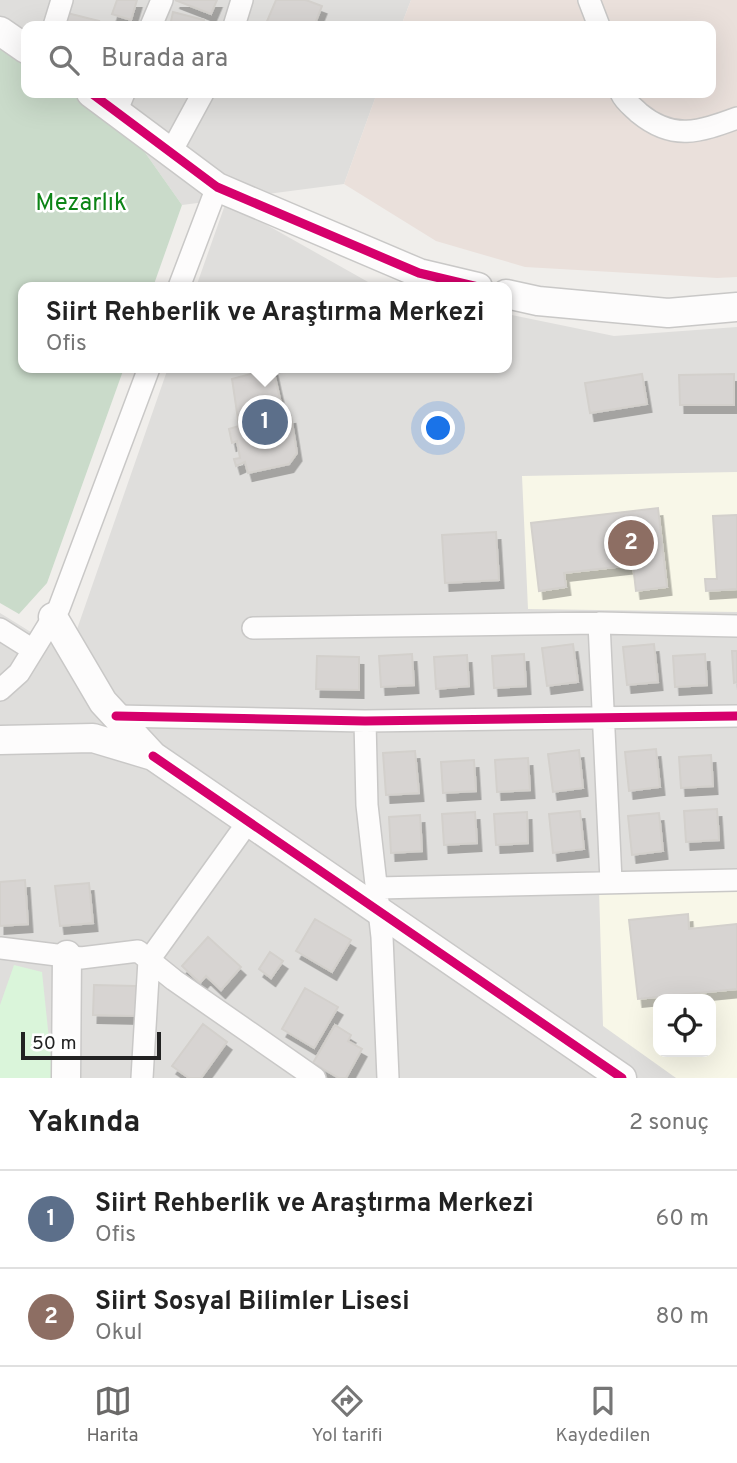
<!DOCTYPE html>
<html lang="tr">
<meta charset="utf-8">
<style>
:root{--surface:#fff;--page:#f2f2f2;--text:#222;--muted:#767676;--line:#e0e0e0;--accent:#6a6968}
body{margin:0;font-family:Overpass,sans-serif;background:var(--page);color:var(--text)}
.controls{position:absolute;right:21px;bottom:21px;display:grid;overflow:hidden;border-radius:14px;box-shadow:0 7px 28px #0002}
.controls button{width:63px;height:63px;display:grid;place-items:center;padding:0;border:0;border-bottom:2px solid var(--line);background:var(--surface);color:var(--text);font:35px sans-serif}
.scale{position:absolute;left:21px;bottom:18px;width:140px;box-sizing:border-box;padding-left:7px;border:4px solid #222;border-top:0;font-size:19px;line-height:24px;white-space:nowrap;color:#222;-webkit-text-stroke:5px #fff;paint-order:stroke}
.you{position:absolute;left:439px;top:429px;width:24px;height:24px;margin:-18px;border:5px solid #fff;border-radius:50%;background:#1a73e8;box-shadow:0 0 0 10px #1a73e833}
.badge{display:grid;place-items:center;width:46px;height:46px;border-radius:50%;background:var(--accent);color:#fff;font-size:23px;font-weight:700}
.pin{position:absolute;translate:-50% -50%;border:4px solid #fff;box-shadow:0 2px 7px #0006}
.popup{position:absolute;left:18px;top:282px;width:494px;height:91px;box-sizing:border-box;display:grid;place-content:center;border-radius:14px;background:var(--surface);filter:drop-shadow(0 2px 5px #0005);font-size:23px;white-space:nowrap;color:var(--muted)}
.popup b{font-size:26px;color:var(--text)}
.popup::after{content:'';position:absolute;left:50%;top:100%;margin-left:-14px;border:14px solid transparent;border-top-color:var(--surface)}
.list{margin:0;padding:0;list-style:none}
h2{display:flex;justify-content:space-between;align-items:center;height:91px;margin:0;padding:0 28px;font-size:30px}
h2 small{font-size:23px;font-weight:400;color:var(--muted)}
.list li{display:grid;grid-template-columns:46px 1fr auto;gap:21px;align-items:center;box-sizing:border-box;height:98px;padding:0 28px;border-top:2px solid var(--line)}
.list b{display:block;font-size:26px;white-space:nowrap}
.list p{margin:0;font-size:23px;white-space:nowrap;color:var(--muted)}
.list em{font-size:23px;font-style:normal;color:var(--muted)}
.icon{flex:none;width:38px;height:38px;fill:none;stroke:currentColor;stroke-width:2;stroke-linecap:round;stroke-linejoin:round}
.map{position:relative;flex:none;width:737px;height:1078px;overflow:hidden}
.search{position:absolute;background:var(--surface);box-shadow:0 7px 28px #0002;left:21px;right:21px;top:21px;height:77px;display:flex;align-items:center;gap:18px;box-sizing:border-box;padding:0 24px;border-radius:14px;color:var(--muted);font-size:26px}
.sheet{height:287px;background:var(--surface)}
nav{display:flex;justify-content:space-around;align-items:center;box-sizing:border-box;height:98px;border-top:2px solid var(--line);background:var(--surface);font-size:19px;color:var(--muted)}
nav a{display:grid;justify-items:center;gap:4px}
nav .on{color:var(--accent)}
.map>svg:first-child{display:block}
.residential{fill:#dfdedc;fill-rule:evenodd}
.education{fill:#f8f7e8;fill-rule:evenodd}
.military{fill:#eae0db}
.cemetery{fill:#cadbca}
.park{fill:#daf5da}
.building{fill:#d7d4d2;stroke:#d3d0cc;stroke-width:2;filter:url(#shadow)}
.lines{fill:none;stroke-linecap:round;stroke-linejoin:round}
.minor-casing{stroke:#c9c8c7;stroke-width:24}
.tertiary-casing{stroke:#c9c8c7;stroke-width:31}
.minor{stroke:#fdfcfc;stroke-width:21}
.tertiary{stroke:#fdfcfc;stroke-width:28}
.cycleway-casing{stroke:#fff;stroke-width:13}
.cycleway{stroke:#d6006c;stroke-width:9}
.labels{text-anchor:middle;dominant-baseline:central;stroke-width:5;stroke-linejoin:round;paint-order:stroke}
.park-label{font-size:24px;fill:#0c8416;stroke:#fff}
</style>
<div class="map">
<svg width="737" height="1078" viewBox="0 0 737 1078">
<defs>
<filter id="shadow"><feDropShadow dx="4.5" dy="8" stdDeviation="0" flood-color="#0004"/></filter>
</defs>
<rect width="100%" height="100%" fill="#f0eeeb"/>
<path class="residential" d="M 0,0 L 411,0 L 401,26 L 26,26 L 26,61 L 0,42 Z
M 70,93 L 377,93 L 344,184 L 182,205 L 139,144 Z
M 226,202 L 377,287 L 196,287 Z
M 507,314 L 614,336 L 737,327 L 737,1078 L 0,1078 L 0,613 L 68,655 L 168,368 L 506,368 ZM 658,999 L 711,999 L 711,1052 L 658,1052 Z"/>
<path class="education" d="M 737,472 L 737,612 L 528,609 L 522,476 Z
M 599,889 L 737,890 L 737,1078 L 676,1078 L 603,1026 ZM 658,999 L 711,999 L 711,1052 L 658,1052 Z"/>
<path class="military" d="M 411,0 L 737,0 L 737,277 L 717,278 L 525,267 L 436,241 L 344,184 L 377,93 L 711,93 L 711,26 L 401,26 Z"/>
<path class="cemetery" d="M 0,42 L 26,61 L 26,93 L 70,93 L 139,144 L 182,205 L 153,287 L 23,287 L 23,368 L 124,368 L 47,583 L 19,614 L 0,603 Z"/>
<path class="park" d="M 14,965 L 42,972 L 53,1078 L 0,1078 L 0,1005 Z"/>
<path class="building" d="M 117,0 L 137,0 L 131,20 L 112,14 Z
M 175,0 L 217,0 L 211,14 Z
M 276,0 L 306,0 L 322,6 L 314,26 L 265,26 Z
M 173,12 L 204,20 L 202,26 L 170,26 Z
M 67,13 L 99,21 L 97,26 L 64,26 Z
M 273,368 L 284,417 L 291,416 L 297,453 L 289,464 L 248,473 L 245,462 L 236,466 L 234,459 L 240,458 L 237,441 L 232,443 L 229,429 L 239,426 L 232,379 Z
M 642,374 L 647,404 L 590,413 L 585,383 Z
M 734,374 L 734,405 L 680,405 L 679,375 Z
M 658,508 L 667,587 L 636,591 L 633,565 L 564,573 L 566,587 L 539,591 L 531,523 Z
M 737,515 L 737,589 L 706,591 L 705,579 L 717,579 L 713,516 Z
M 496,532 L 499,580 L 445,583 L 442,535 Z
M 573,644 L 578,682 L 547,686 L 542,648 Z
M 654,644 L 658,682 L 627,685 L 623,647 Z
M 732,651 L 737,651 L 737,682 L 734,683 Z
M 412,654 L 414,685 L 381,687 L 379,656 Z
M 524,654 L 526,686 L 494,688 L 492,656 Z
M 705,654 L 707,685 L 675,687 L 673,656 Z
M 467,655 L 469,686 L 436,689 L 434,657 Z
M 317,656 L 359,657 L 359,690 L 316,689 Z
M 656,749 L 660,787 L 629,791 L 625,752 Z
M 579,750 L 583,788 L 553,792 L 548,754 Z
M 415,751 L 419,793 L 386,795 L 383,753 Z
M 711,755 L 713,786 L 681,788 L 679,757 Z
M 528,758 L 530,790 L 497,792 L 495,760 Z
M 474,760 L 476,791 L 443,793 L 441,762 Z
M 717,809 L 719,840 L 686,842 L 684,811 Z
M 580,811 L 584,849 L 553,853 L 549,814 Z
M 475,812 L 477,843 L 444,845 L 442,814 Z
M 527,812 L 528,843 L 496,845 L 494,814 Z
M 659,813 L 663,851 L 632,855 L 628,816 Z
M 420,815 L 422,851 L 391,853 L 389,817 Z
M 25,880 L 28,924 L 0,926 L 0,882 Z
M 89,883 L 93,923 L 60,926 L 55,886 Z
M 688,914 L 689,929 L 737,924 L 737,989 L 638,999 L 629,920 Z
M 315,919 L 351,940 L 332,972 L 296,951 Z
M 208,937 L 241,967 L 221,990 L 206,976 L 200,983 L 182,966 Z
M 270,952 L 283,961 L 271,978 L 259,969 Z
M 94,985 L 136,986 L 136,1016 L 93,1015 Z
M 305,988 L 338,1007 L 314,1048 L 282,1029 Z
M 203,1024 L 227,1042 L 201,1078 L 189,1078 L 172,1066 Z
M 335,1025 L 351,1035 L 348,1041 L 362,1049 L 346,1078 L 339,1078 L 313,1063 Z"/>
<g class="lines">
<defs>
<path id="minor" d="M 589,0 L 599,26
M 54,26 L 62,0
M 151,26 L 162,0
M 234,26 L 242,0
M 621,93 C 625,102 632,106 639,113 C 673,141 699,132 737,118
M 117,110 L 124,93
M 171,152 L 203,93
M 179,287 L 217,187
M 599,623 L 611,881
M 253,628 L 599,623 L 737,626
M 0,629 L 33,650
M 0,690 L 19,673 L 59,608 L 149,368
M 116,716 L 365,721 L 737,716
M 365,721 L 367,805 L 382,937 L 388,1078
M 377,888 L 737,880
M 0,948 L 81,958 L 138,951 L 174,980 L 315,1078
M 142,1078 L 149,960 L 248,822"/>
<path id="tertiary" d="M 0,31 L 26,49
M 91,93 L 217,187 L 419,273 L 478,287
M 506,294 L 538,301 L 668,313 L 737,307
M 0,740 L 93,738 L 153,756 L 103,702 L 53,617
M 153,756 L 622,1078
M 66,1078 L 67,955"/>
</defs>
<use href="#minor" class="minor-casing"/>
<use href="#tertiary" class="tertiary-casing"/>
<use href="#minor" class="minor"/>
<use href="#tertiary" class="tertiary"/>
<defs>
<path id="cycleway" d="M 91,93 L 217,187 L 419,273 L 478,287
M 116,716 L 365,721 L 737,716
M 153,756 L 622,1078"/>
</defs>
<use href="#cycleway" class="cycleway-casing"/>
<use href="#cycleway" class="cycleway"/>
</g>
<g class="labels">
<g class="park-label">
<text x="81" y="204">Mezarlık</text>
</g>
</g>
</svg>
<div class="controls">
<button><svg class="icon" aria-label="locate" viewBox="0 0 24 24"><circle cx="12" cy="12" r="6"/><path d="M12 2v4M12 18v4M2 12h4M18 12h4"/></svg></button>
</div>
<div class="scale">50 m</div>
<div class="you"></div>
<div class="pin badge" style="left:265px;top:422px;background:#5c6f8a">1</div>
<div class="popup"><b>Siirt Rehberlik ve Araştırma Merkezi</b>Ofis</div>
<div class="pin badge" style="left:631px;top:543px;background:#8d6e63">2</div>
<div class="search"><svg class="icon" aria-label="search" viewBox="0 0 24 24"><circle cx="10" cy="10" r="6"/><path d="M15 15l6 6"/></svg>Burada ara</div>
</div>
<section class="sheet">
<h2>Yakında<small>2 sonuç</small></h2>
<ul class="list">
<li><span class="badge" style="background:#5c6f8a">1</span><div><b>Siirt Rehberlik ve Araştırma Merkezi</b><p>Ofis</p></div><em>60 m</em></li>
<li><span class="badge" style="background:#8d6e63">2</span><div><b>Siirt Sosyal Bilimler Lisesi</b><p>Okul</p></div><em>80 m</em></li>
</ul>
</section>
<nav>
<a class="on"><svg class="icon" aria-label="map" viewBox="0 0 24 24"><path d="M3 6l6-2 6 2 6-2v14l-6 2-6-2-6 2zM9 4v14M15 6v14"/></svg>Harita</a>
<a><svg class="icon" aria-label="directions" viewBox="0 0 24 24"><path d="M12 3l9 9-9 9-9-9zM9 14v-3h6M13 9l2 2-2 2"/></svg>Yol tarifi</a>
<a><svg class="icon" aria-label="saved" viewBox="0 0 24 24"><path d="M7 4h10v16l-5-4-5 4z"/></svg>Kaydedilen</a>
</nav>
